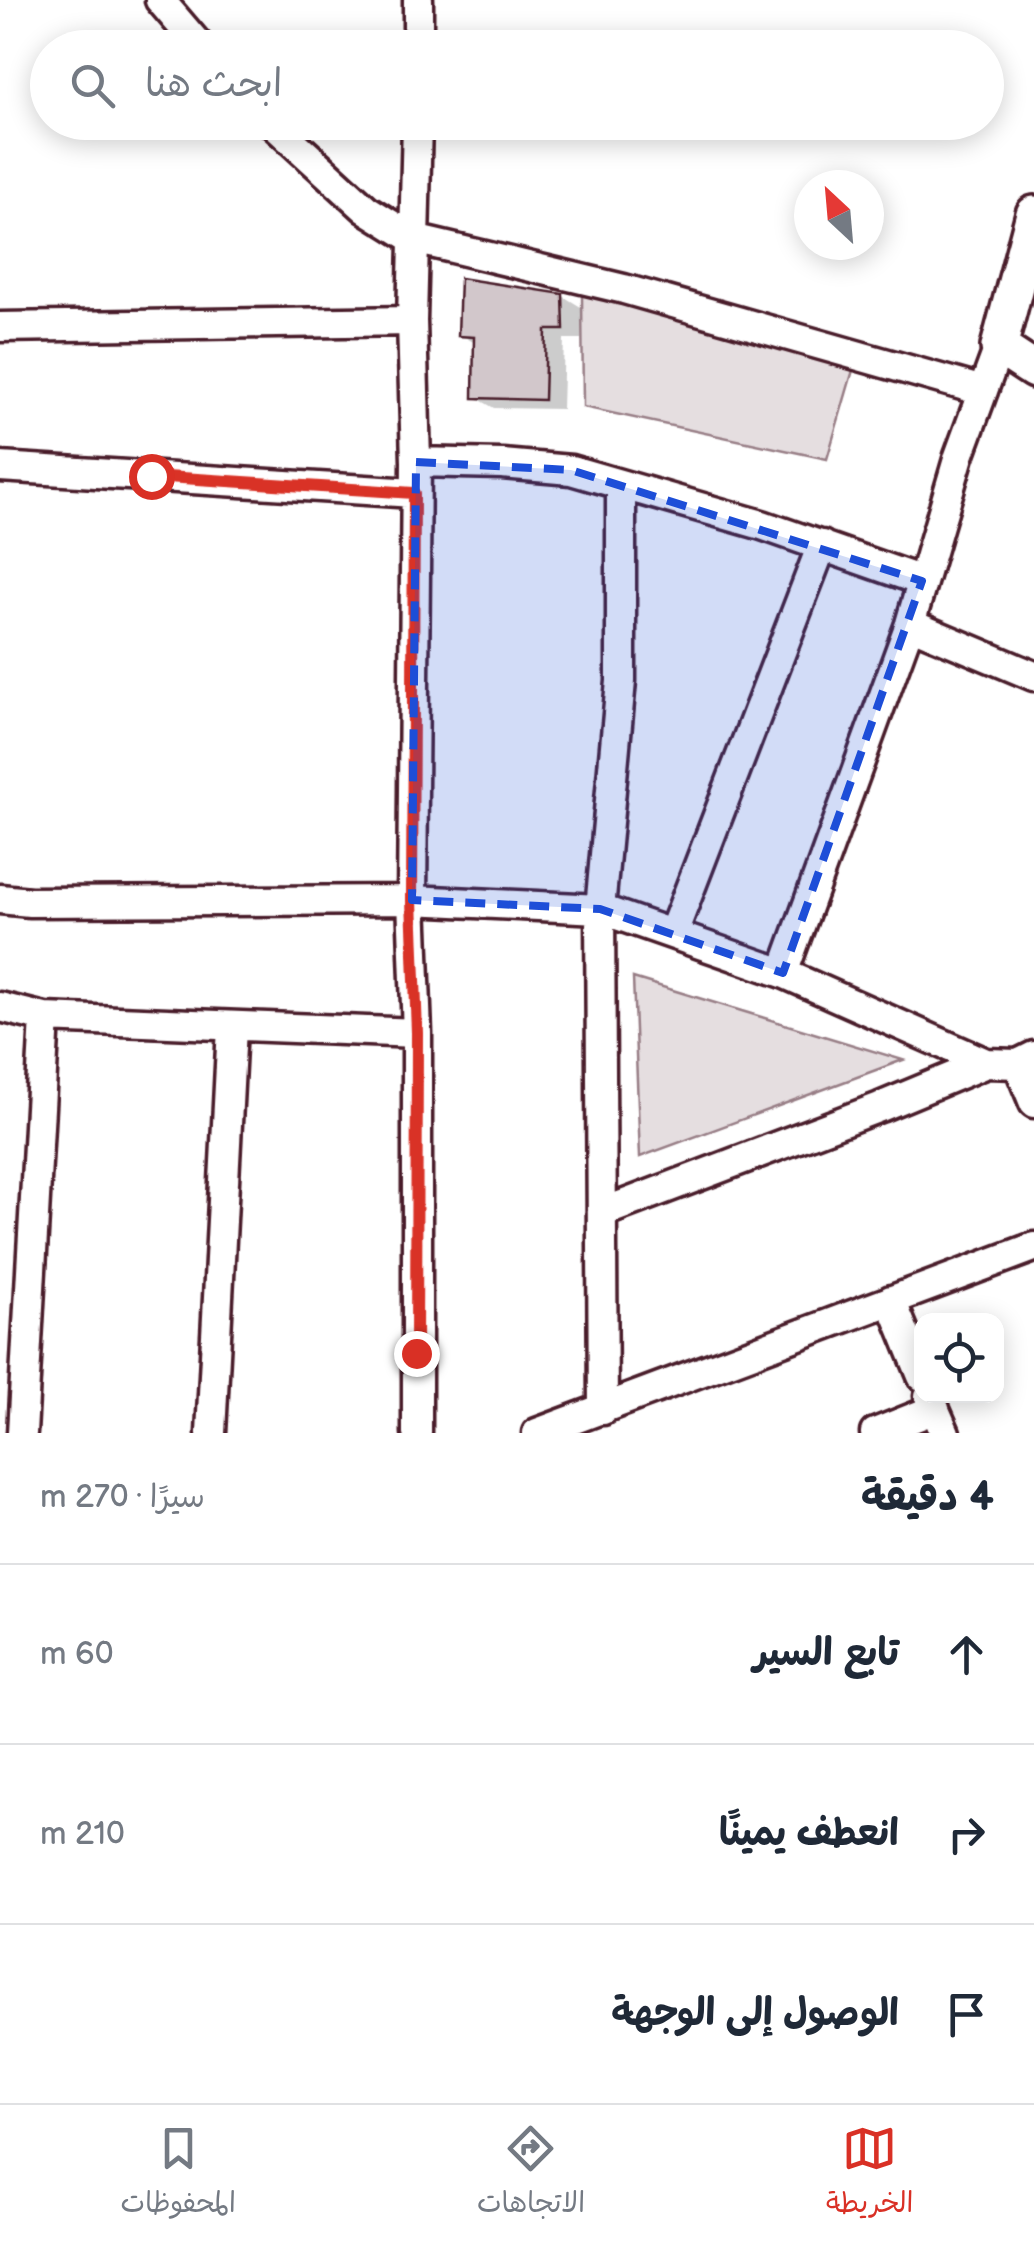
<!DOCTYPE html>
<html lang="ar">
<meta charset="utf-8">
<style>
:root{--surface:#fff;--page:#f2f2f3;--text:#1f2937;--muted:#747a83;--line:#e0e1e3;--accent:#d93025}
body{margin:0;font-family:"Balsamiq Sans","Playpen Sans Arabic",sans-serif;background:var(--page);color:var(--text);direction:rtl}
.controls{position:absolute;right:30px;bottom:30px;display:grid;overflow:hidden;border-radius:20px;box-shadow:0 5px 25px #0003}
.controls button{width:90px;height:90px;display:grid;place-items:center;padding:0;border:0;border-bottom:2px solid var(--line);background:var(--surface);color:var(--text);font:50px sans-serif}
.compass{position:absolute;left:794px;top:170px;width:90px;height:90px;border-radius:50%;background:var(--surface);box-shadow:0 5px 25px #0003;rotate:334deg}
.stop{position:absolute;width:30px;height:30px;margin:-22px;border:8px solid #d93025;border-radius:50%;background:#fff}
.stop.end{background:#d93025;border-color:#fff;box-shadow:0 2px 10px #0008}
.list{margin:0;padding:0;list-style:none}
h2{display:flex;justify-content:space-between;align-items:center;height:130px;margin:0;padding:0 40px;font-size:42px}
h2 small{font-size:32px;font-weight:400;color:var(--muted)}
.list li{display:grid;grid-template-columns:65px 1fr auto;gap:30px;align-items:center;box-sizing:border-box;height:180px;padding:0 40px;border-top:2px solid var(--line)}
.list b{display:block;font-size:38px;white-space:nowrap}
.list em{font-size:32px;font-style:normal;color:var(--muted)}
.icon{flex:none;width:55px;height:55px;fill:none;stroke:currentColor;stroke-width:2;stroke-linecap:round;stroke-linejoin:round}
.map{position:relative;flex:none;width:1034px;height:1433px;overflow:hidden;direction:ltr}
.search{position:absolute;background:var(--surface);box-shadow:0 5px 25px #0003;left:30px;right:30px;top:30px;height:110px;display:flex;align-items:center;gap:25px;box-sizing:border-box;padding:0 35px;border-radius:55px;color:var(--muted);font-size:38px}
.sheet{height:670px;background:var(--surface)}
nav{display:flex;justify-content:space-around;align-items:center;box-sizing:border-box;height:140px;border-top:2px solid var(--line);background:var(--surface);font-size:28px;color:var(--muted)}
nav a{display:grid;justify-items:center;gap:5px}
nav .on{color:var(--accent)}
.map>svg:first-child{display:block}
.green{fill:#e5dee0;stroke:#987e86;stroke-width:2.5}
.shadow{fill:#0003}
.building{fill:#d2c7cb;stroke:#4a1f2b;stroke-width:2.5}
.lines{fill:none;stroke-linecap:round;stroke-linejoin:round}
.minor-casing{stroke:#4a1f2b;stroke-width:35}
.tertiary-casing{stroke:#4a1f2b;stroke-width:42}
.minor{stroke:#fff;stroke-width:28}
.tertiary{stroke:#fff;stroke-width:35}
.route{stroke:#d93025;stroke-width:12}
.marked{fill:#1d4ed8;fill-opacity:0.2;stroke:#1d4ed8;stroke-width:8;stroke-dasharray:20 12;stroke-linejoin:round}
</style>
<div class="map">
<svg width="1034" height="1433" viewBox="0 0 1034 1433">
<rect width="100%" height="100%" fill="#fff"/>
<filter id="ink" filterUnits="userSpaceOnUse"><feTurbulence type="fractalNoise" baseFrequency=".01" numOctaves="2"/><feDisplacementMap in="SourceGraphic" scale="20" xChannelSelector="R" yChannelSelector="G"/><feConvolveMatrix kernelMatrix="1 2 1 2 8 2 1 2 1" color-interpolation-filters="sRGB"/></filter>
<g filter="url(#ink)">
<path class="green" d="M 582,294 L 616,296 L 853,370 L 827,459 L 583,407 Z
M 633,978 L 903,1060 L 640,1157 Z"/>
<path class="shadow" d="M 563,296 L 581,307 L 581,339 L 564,339 L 562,409 L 494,408 L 475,397 L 477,344 L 461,335 Z"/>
<path class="building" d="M 460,278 L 563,294 L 564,330 L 546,330 L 544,400 L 473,398 L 474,337 L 458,336 Z"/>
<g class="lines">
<defs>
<path id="minor" d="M 160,0 L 201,48
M 418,48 L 418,0
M 271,122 L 366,209 L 414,239 L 624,289 L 983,391
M 0,327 L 412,321
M 416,462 L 502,464 L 571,470 L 762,525 L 922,581
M 0,467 L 414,493
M 910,624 L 1034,676
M 0,899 L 30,902 L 412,900 L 600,909 L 783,973 L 986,1063 L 1018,1064 L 1034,1056
M 673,933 L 822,545
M 783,973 L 910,624 L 959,456 L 999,347
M 0,1007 L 45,1018 L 417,1033
M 1018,1064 L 1034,1103
M 604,1212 L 880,1107 L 986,1063
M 891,1300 L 922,1376
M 929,1396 L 945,1433
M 603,1410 L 600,909 L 621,681 L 621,485
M 22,1433 L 45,1018
M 211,1433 L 232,1027
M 417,1433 L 417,1033 L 412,900 L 416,462 L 412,321 L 417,122
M 537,1433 L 1034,1247
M 875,1433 L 935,1409"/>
<path id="tertiary" d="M 1034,214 L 999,347 L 1034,370"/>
</defs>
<use href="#minor" class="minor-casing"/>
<use href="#tertiary" class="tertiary-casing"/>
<use href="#minor" class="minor"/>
<use href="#tertiary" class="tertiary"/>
</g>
</g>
<g class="lines" filter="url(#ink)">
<path class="route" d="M 151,476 L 414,493 L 412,900 L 417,1033 L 416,1353"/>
</g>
<path class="marked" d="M 416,462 L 571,470 L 922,581 L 783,973 L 600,909 L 412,900 Z"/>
</svg>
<div class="controls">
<button><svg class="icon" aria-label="locate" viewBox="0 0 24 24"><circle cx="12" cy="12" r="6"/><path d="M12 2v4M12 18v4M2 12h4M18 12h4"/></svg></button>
</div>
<svg class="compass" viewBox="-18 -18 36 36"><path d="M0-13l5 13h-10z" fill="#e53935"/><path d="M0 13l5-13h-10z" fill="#747a83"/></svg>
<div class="stop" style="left:151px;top:476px"></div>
<div class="stop end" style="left:416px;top:1353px"></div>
<div class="search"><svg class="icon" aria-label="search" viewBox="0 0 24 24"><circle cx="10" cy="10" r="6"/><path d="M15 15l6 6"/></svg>ابحث هنا</div>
</div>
<section class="sheet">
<h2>4 دقيقة<small>سيرًا · 270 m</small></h2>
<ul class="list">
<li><svg class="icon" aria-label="ahead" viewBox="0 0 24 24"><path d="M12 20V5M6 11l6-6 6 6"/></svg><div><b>تابع السير</b></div><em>60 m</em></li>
<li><svg class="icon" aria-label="right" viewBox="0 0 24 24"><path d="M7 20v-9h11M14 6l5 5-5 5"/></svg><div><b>انعطف يمينًا</b></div><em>210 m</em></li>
<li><svg class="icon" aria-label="arrive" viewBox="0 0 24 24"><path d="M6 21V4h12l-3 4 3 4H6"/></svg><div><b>الوصول إلى الوجهة</b></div></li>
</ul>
</section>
<nav>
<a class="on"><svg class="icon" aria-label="map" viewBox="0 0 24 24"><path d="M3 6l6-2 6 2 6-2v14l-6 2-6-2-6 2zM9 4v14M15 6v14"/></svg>الخريطة</a>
<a><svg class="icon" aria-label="directions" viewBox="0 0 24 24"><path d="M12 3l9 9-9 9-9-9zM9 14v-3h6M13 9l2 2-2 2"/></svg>الاتجاهات</a>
<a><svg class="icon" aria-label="saved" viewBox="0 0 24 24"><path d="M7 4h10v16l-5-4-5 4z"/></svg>المحفوظات</a>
</nav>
